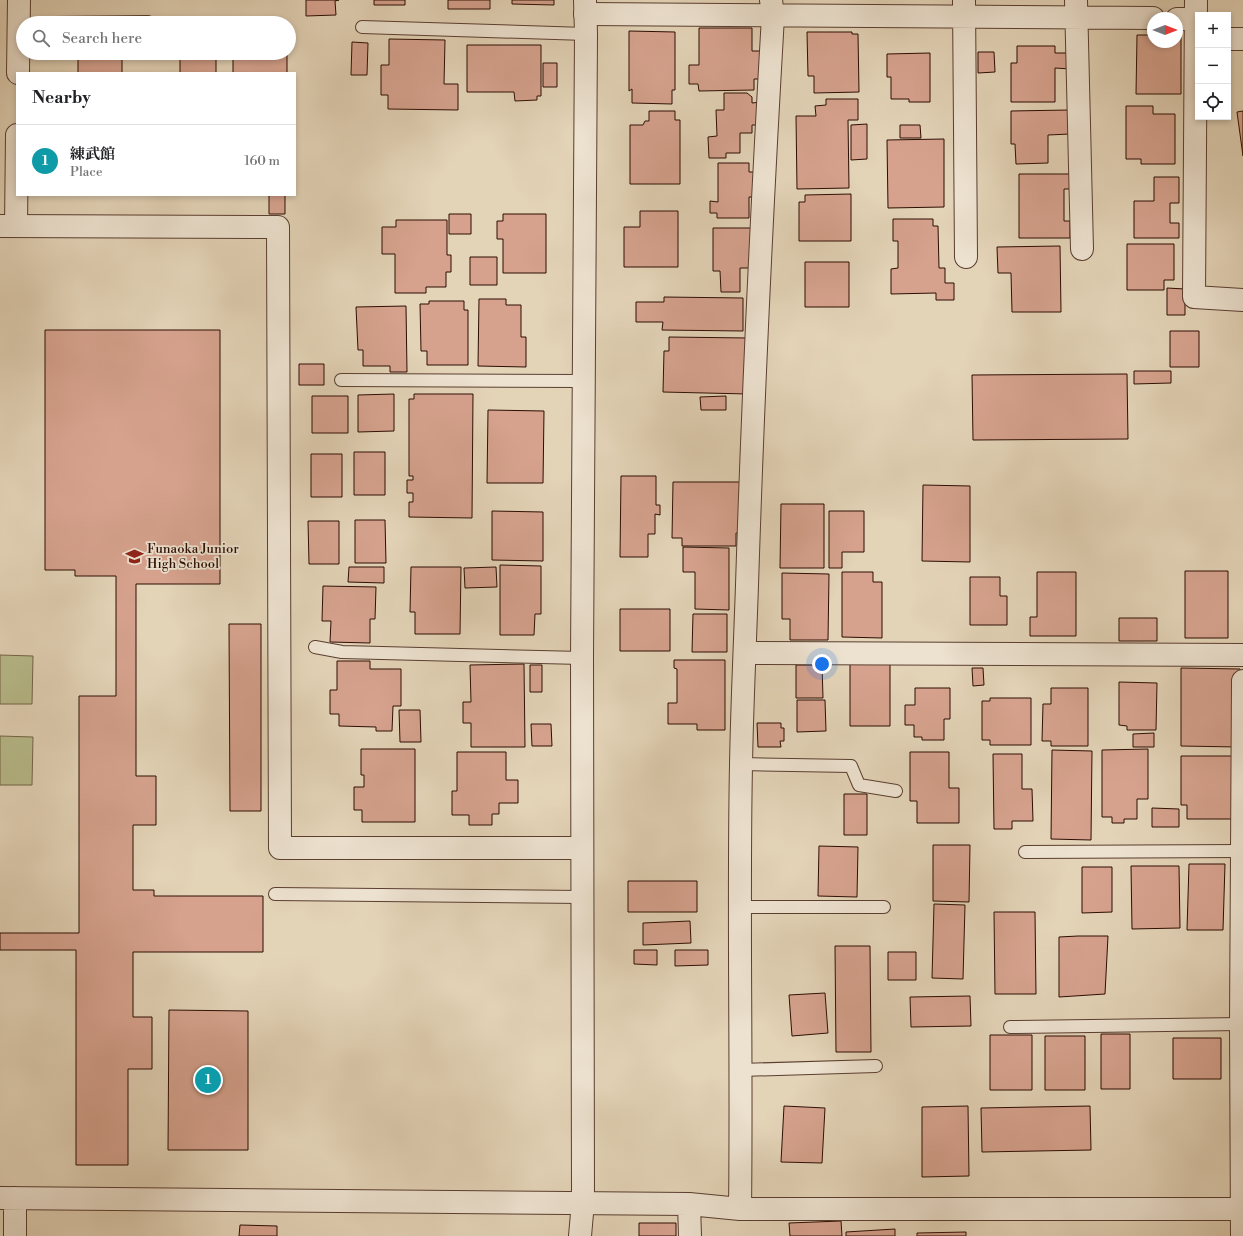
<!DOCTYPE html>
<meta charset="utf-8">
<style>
:root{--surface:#fff;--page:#f2f2f2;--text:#202124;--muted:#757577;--line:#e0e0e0;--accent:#8f2418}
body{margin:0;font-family:"Libre Bodoni","Noto Serif JP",serif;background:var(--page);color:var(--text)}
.controls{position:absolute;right:12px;top:12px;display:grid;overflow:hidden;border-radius:0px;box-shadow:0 2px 6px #0003}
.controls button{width:36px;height:36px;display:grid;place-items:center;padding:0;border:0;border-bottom:1px solid var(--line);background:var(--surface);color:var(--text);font:20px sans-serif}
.compass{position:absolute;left:1147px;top:12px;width:36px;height:36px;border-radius:50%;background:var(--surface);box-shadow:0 2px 6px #0003;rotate:90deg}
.you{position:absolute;left:822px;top:664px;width:14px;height:14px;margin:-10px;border:3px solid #fff;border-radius:50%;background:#1a73e8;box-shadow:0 0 0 6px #1a73e833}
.badge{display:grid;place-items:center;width:26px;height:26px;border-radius:50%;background:var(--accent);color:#fff;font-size:13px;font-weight:700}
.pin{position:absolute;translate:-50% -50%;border:2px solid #fff;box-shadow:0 1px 4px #0006}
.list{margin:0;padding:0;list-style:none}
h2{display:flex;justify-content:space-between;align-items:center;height:52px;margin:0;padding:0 16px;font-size:17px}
h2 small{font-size:13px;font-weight:400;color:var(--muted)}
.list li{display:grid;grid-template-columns:26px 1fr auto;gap:12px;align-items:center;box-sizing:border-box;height:72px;padding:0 16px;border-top:1px solid var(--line)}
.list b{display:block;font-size:15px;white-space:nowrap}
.list p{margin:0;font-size:13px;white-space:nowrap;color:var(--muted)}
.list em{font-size:13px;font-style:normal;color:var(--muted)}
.icon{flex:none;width:22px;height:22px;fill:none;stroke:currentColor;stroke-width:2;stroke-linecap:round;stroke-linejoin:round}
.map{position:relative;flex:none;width:1243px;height:1236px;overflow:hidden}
.search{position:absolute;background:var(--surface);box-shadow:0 2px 6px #0003;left:16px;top:16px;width:280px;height:44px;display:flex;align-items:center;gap:10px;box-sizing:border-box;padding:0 14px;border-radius:22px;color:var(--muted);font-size:15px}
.panel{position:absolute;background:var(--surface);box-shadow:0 2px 6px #0003;left:16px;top:72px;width:280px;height:124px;border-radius:0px}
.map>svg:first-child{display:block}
.green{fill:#b8bb8b;stroke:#726447}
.building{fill:#d6a28e;stroke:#2d0d03}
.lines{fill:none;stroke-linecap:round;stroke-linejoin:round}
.service-casing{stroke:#5a3e30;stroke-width:14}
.minor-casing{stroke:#5a3e30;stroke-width:24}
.tertiary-casing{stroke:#5a3e30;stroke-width:24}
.service{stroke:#ede2d0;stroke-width:12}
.minor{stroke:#ede2d0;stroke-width:22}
.tertiary{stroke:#ede2d0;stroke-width:22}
.labels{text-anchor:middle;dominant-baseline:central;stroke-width:3.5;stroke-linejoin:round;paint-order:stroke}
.poi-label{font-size:13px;fill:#2d0d03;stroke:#ede2d0;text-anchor:start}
</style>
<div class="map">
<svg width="1243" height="1236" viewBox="0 0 1243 1236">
<rect width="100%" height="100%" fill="#e3d3b7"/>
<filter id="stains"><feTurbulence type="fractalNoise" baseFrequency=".005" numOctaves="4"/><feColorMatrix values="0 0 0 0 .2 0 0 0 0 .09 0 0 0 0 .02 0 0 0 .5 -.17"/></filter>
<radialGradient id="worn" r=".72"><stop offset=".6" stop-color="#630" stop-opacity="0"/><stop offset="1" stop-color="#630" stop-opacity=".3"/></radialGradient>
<path class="green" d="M 0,655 L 33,656 L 32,704 L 0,704 Z
M 0,736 L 33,737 L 32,785 L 0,785 Z"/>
<path class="building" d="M 306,0 L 339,0 L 335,1 L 336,15 L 306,16 Z
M 374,0 L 405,0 L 405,5 L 374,5 Z
M 448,0 L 490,0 L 490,9 L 448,9 Z
M 512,0 L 554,0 L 554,5 L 512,4 Z
M 699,28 L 752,28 L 752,51 L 761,51 L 761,79 L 754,79 L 754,90 L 699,91 L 698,84 L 689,84 L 689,65 L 699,65 Z
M 629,31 L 675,32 L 675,90 L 672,90 L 672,104 L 632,103 L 632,89 L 629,91 Z
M 807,32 L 852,32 L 852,34 L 858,34 L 859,92 L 814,93 L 814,76 L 808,76 Z
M 1137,35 L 1153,35 L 1153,42 L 1177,42 L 1177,35 L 1181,35 L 1181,94 L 1136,94 Z
M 389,39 L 445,40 L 444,84 L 458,84 L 458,110 L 388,109 L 388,95 L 381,95 L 381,65 L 389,65 Z
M 352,42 L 368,43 L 367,75 L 351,75 Z
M 467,45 L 541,45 L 541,96 L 537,96 L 537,100 L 515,101 L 514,92 L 467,92 Z
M 1017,46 L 1055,46 L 1055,53 L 1070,53 L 1070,69 L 1055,68 L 1055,102 L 1011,102 L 1011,63 L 1017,63 Z
M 978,52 L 994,52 L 995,72 L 978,73 Z
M 78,53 L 122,53 L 122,73 L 78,73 Z
M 170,53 L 216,53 L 216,73 L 180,73 L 180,59 L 170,59 Z
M 233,53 L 287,53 L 287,73 L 233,73 Z
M 930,53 L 930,102 L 909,102 L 909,99 L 891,99 L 891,77 L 887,77 L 887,54 Z
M 543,63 L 557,63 L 557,87 L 543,87 Z
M 1228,80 L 1230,80 L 1230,100 L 1228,100 Z
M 724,93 L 747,93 L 752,97 L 752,103 L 761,102 L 761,125 L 752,125 L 752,133 L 740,133 L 740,153 L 726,153 L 726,158 L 709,158 L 708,137 L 717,136 L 716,110 L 724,110 Z
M 826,99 L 858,99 L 858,120 L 848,120 L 849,188 L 797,189 L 796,116 L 816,116 L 815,106 L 826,105 Z
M 1126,106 L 1153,106 L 1153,114 L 1175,114 L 1175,164 L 1141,164 L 1141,159 L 1126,159 Z
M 1069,110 L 1070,134 L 1048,135 L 1048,163 L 1016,164 L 1015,144 L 1011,144 L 1011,111 Z
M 649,111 L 675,111 L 675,120 L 680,120 L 680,184 L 630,184 L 630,125 L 643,125 L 645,121 L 649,121 Z
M 1243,111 L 1243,156 L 1237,112 Z
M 867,124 L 867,159 L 851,160 L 851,125 Z
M 900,125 L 920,125 L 921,138 L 900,138 Z
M 944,139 L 944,207 L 888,208 L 887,140 Z
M 718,163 L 749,163 L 749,172 L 756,172 L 756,197 L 749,197 L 749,218 L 717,218 L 717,213 L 710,213 L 710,201 L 718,202 Z
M 1019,174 L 1071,174 L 1071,189 L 1064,189 L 1064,221 L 1070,221 L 1070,238 L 1019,238 Z
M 1154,177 L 1179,177 L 1179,203 L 1170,203 L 1170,223 L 1179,223 L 1179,238 L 1134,238 L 1134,201 L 1154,201 Z
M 851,194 L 851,241 L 799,241 L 799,202 L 805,202 L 805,195 Z
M 269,195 L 285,195 L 285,214 L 269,214 Z
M 640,211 L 678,211 L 678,267 L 624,267 L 624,227 L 640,227 Z
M 449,214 L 471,214 L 471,234 L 449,234 Z
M 503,214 L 546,214 L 546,273 L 503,273 L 503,239 L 497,239 L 497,221 L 503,221 Z
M 893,219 L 933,219 L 933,226 L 938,226 L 939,268 L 945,268 L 945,283 L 954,283 L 954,300 L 936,300 L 936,293 L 891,294 L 891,269 L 898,268 L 898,241 L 893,241 Z
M 396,220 L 447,220 L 447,255 L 451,255 L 451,272 L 446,272 L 446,287 L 426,287 L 426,293 L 395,293 L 395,254 L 382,254 L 382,227 L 396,227 Z
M 713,228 L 755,228 L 750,268 L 740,268 L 740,292 L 721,292 L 720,271 L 713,271 Z
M 1127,244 L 1174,244 L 1174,280 L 1164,280 L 1164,290 L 1127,290 Z
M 1060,246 L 1061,312 L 1012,312 L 1011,273 L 998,273 L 997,247 Z
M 470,257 L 497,257 L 497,285 L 470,285 Z
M 805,262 L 849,262 L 849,307 L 805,307 Z
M 1167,288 L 1185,289 L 1185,315 L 1167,315 Z
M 664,297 L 743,298 L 743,331 L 662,330 L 663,322 L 636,322 L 636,302 L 664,302 Z
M 479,299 L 506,299 L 506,305 L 521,305 L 521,337 L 526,337 L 526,367 L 478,366 Z
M 429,301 L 464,301 L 464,310 L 468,310 L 468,365 L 427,365 L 427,351 L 421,351 L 420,304 L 429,304 Z
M 406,306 L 407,372 L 390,372 L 390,366 L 363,366 L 363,350 L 358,350 L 356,307 Z
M 45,330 L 220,330 L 220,584 L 136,584 L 136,776 L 156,776 L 156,825 L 133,825 L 133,890 L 154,890 L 154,896 L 263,896 L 263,952 L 133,952 L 133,1017 L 152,1017 L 152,1069 L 128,1069 L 128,1165 L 76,1165 L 76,950 L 0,950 L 0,933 L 79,933 L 79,696 L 116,696 L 116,576 L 75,576 L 75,570 L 45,570 Z
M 1170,331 L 1199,331 L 1199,367 L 1170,367 Z
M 669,337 L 748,338 L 748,394 L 663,392 L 664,351 L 669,351 Z
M 299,364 L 324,364 L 324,385 L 299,385 Z
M 1134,371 L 1171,371 L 1171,383 L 1134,384 Z
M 1127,374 L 1128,439 L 973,440 L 972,375 Z
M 394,394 L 394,431 L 358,432 L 358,395 Z
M 414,394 L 473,394 L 472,518 L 409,517 L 409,502 L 413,502 L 413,493 L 407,493 L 407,480 L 413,480 L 413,476 L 409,476 L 409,399 L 414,399 Z
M 312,396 L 348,396 L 348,433 L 312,433 Z
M 726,396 L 726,410 L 701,410 L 700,397 Z
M 488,410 L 544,411 L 543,483 L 487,483 Z
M 354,452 L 385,452 L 385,495 L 354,495 Z
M 311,454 L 342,454 L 342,497 L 311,497 Z
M 621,476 L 656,476 L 656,505 L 660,505 L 660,515 L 655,514 L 655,534 L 648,534 L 648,557 L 620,557 Z
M 673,482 L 745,482 L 744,533 L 736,533 L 736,546 L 682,546 L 682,538 L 672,538 Z
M 923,485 L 970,486 L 970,562 L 922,561 Z
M 781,504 L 824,504 L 824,568 L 780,568 Z
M 492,511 L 543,512 L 543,561 L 492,560 Z
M 829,511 L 864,511 L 864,552 L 842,552 L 842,568 L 829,568 Z
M 355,520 L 385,520 L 386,563 L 355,563 Z
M 308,521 L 339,521 L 339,564 L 309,564 Z
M 683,547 L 729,548 L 729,610 L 695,609 L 695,572 L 683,572 Z
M 500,565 L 541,566 L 541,614 L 535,614 L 534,635 L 500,635 Z
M 349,567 L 384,567 L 384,583 L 348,582 Z
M 411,567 L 461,567 L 460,634 L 415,634 L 415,612 L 410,612 Z
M 496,567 L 497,587 L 465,588 L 464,568 Z
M 1185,571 L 1228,571 L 1228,638 L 1185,638 Z
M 842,572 L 873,572 L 873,582 L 882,582 L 882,638 L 842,637 Z
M 1037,572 L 1076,572 L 1076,636 L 1030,636 L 1030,617 L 1037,617 Z
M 782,573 L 829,574 L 828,640 L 790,640 L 790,619 L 782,619 Z
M 970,577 L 1000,577 L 1000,596 L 1007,596 L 1007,625 L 970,625 Z
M 323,586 L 376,587 L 375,619 L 370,619 L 370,643 L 330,642 L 331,621 L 322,621 Z
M 620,609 L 670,609 L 670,651 L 620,651 Z
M 693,614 L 727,614 L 727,652 L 692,652 Z
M 1119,618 L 1157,618 L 1157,641 L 1119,641 Z
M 229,624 L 261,624 L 261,811 L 230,811 Z
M 674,660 L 725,660 L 725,730 L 697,730 L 697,724 L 668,724 L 668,703 L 677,703 L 677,669 L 674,668 Z
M 337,661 L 370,661 L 370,669 L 401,669 L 401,706 L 393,706 L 392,731 L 376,731 L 376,727 L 339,726 L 339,714 L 330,714 L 330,690 L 337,690 Z
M 850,663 L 890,663 L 890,726 L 850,726 Z
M 524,664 L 525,747 L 471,747 L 471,723 L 463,723 L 463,702 L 471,702 L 470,665 Z
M 530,665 L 542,665 L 542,692 L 530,692 Z
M 796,665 L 822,665 L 823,698 L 796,698 Z
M 972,668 L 983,668 L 984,685 L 973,686 Z
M 1181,668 L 1240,669 L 1239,747 L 1181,746 Z
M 1119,682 L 1157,683 L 1156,730 L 1127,730 L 1127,726 L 1119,725 Z
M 915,688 L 950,688 L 950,719 L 944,719 L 944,740 L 922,740 L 922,737 L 914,737 L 914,725 L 905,725 L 905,705 L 915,705 Z
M 1051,688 L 1088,688 L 1088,746 L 1051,746 L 1051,741 L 1042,741 L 1043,704 L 1051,704 Z
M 990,698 L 1031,698 L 1031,745 L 990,745 L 990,740 L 982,740 L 982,701 L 990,701 Z
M 797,700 L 825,700 L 826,731 L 797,732 Z
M 399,710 L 420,710 L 421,742 L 400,742 Z
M 757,723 L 781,723 L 781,728 L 784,728 L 784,741 L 780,741 L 781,747 L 758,747 Z
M 531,724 L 551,724 L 552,746 L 532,746 Z
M 1154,733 L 1154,747 L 1133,747 L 1133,734 Z
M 361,749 L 415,749 L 415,822 L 362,822 L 362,810 L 354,810 L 354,787 L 364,787 L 364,775 L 361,775 Z
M 1148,749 L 1148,799 L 1137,799 L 1137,819 L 1124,819 L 1124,823 L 1112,823 L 1112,817 L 1102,817 L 1102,750 Z
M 1052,750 L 1092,751 L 1091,840 L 1051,839 Z
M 457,752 L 506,752 L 506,780 L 518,780 L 518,803 L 499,803 L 499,814 L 492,814 L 492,825 L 469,825 L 469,815 L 452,815 L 452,791 L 457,791 Z
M 910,752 L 949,752 L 949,788 L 959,788 L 959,823 L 917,823 L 917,801 L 910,801 Z
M 993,754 L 1022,754 L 1022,789 L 1032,789 L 1033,821 L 1012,821 L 1012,829 L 994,829 Z
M 1181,756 L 1234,756 L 1234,819 L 1187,819 L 1187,805 L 1181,805 Z
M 844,794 L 867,794 L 867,835 L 844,835 Z
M 1152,808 L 1179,809 L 1179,827 L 1152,827 Z
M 933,845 L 970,845 L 969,902 L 933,901 Z
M 819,846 L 858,847 L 857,897 L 818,896 Z
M 1189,864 L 1225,864 L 1223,930 L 1187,930 Z
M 1131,866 L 1179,866 L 1180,928 L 1132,929 Z
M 1082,867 L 1112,867 L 1112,912 L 1082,913 Z
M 628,881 L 697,881 L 697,912 L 628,912 Z
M 934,904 L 965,905 L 963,979 L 932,978 Z
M 994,912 L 1035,912 L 1036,994 L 995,994 Z
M 690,921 L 691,943 L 643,945 L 643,923 Z
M 1078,936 L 1108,936 L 1105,994 L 1059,997 L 1059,937 Z
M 835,946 L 870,946 L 871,1052 L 836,1052 Z
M 634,950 L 657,950 L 657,965 L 634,964 Z
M 675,950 L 708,950 L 708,965 L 675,966 Z
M 888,952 L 916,952 L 916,980 L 888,980 Z
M 825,993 L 828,1033 L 792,1036 L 789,995 Z
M 970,996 L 971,1026 L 911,1027 L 910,997 Z
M 169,1010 L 248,1011 L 248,1150 L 168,1150 Z
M 1101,1034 L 1130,1034 L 1130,1089 L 1101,1089 Z
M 990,1035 L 1032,1035 L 1032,1090 L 990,1090 Z
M 1045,1036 L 1085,1036 L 1085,1090 L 1045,1090 Z
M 1173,1038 L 1221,1038 L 1221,1079 L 1173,1079 Z
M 784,1106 L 825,1108 L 822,1163 L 781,1162 Z
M 968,1106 L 969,1176 L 922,1177 L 922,1107 Z
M 1090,1106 L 1091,1150 L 982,1152 L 981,1108 Z
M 841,1221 L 842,1236 L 790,1236 L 789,1223 Z
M 639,1223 L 676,1223 L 676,1236 L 639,1236 Z
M 240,1225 L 277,1226 L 277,1236 L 239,1236 Z
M 895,1229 L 895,1236 L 846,1236 L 846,1232 Z
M 966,1232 L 966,1236 L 917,1236 L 917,1233 Z"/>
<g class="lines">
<defs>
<path id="service" d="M 52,23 L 148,22
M 362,27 L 586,34
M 341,380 L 583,381
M 315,647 L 342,652 L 582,658
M 741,764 L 851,766 L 859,785 L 896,791
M 1025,852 L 1242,851
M 275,894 L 582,897
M 740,907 L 884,907
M 1010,1027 L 1241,1024
M 741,1070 L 876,1066"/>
<path id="minor" d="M 964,0 L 966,257
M 1076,0 L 1082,249
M 1196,0 L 1194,297 L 1243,300
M 585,14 L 1153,18
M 1177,19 L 1196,19
M 1228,39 L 1243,39
M 18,73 L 19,0
M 0,226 L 278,227 L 280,848 L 582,848
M 16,226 L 17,135
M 745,653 L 1243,655
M 0,1198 L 689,1204 L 740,1209 L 1243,1209
M 689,1204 L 690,1236
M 740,1209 C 742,1061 738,913 741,765 C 742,705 745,645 747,585 C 753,395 762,206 773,16 L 771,0
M 15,1236 L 15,1198
M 1242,1236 L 1241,1024 L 1243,681"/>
<path id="tertiary" d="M 580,1236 L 583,1202 L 582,658 L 586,34 L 585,0"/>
</defs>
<use href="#service" class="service-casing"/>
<use href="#minor" class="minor-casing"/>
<use href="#tertiary" class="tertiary-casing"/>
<use href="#service" class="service"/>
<use href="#minor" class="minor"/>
<use href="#tertiary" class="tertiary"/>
</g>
<defs>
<symbol id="school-bare" viewBox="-9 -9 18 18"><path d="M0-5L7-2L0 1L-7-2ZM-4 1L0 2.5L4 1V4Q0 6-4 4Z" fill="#8f2418" stroke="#ede2d0" stroke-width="2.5" paint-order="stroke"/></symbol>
</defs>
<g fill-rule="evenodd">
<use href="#school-bare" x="122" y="544" width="25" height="25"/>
</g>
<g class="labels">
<g class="poi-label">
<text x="147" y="549">Funaoka Junior<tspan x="147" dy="15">High School</tspan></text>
</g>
</g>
<rect width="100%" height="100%" filter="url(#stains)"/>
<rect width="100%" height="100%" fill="url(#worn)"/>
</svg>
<div class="controls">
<button>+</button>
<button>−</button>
<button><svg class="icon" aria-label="locate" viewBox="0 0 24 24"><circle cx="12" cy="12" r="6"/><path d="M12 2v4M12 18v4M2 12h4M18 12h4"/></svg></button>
</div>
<svg class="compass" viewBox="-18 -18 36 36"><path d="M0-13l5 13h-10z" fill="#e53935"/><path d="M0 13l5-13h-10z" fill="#757577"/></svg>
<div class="you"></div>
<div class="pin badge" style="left:208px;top:1080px;background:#0f9aa8">1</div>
<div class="search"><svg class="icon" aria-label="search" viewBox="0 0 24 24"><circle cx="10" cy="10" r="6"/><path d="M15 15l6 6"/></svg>Search here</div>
<section class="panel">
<h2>Nearby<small></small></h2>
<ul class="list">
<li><span class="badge" style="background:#0f9aa8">1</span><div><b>練武館</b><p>Place</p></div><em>160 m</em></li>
</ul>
</section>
</div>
